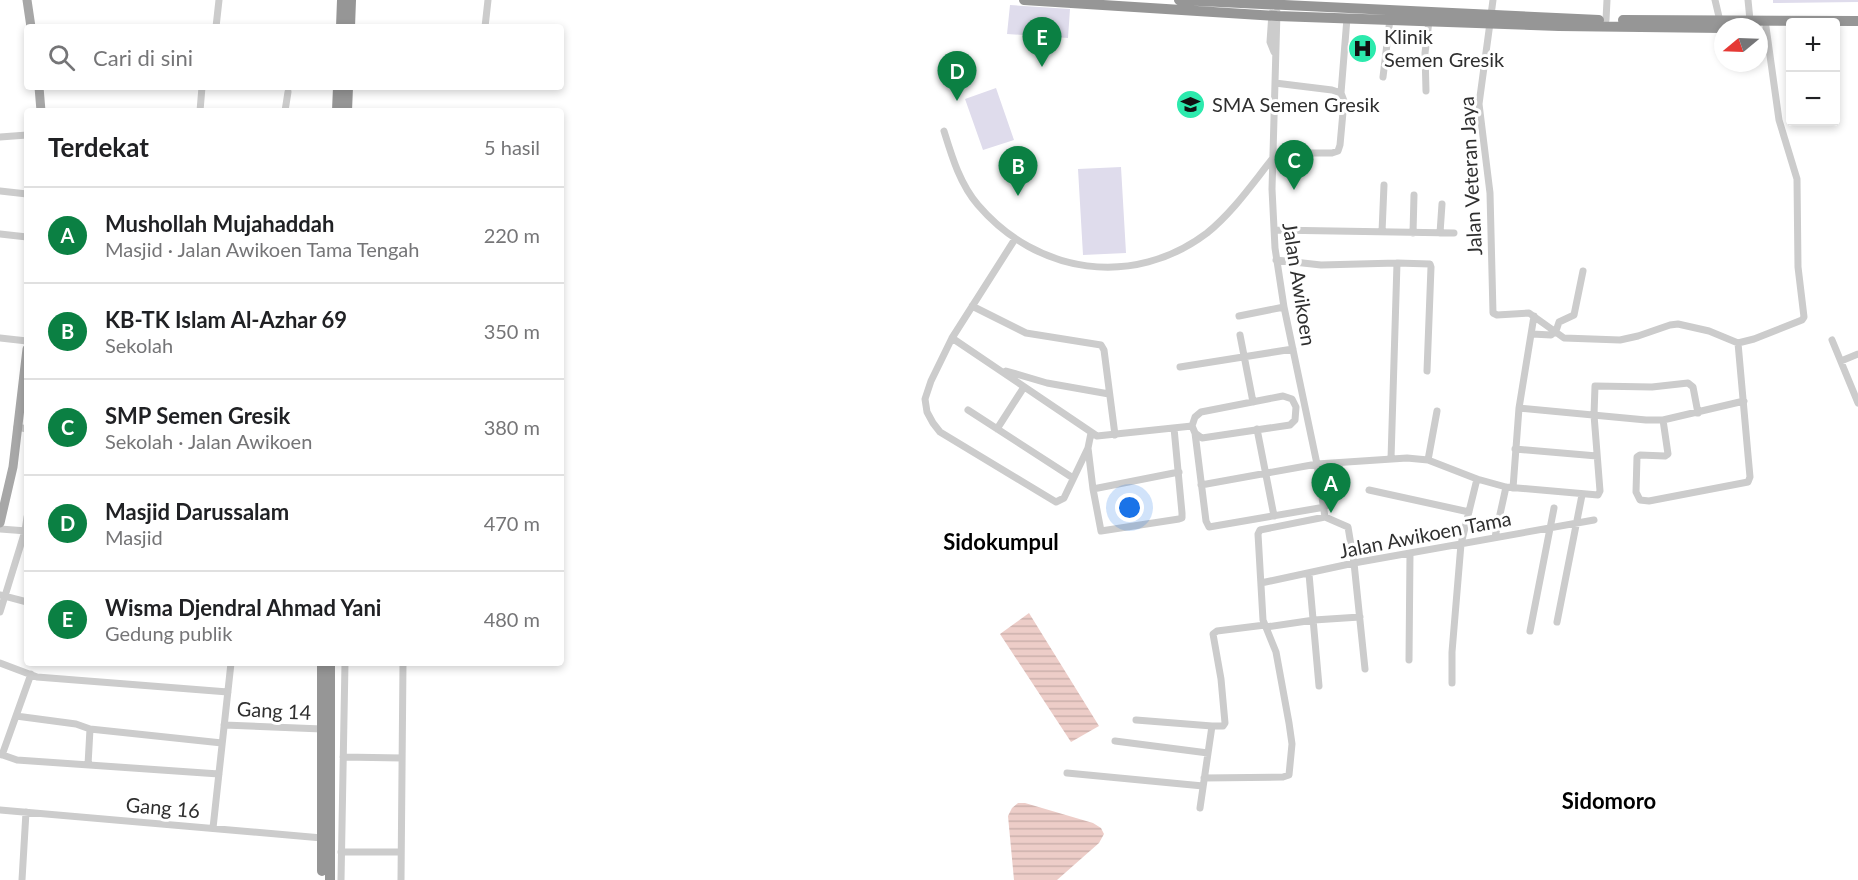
<!DOCTYPE html>
<html lang="id">
<meta charset="utf-8">
<style>
:root{--surface:#fff;--page:#f6f6f6;--text:#202124;--muted:#757577;--line:#e0e0e0;--accent:#0b8043}
body{margin:0;font-family:Lato,sans-serif;background:var(--page);color:var(--text)}
.controls{position:absolute;right:18px;top:18px;display:grid;overflow:hidden;border-radius:6px;box-shadow:0 3px 9px #0003}
.controls button{width:54px;height:54px;display:grid;place-items:center;padding:0;border:0;border-bottom:2px solid var(--line);background:var(--surface);color:var(--text);font:30px sans-serif}
.compass{position:absolute;left:1714px;top:18px;width:54px;height:54px;border-radius:50%;background:var(--surface);box-shadow:0 3px 9px #0003;rotate:251deg}
.you{position:absolute;left:1130px;top:508px;width:21px;height:21px;margin:-15px;border:4px solid #fff;border-radius:50%;background:#1a73e8;box-shadow:0 0 0 9px #1a73e833}
.badge{display:grid;place-items:center;width:39px;height:39px;border-radius:50%;background:var(--accent);color:#fff;font-size:20px;font-weight:700}
.pin{position:absolute;translate:-50% -50px;filter:drop-shadow(0 2px 3px #0008)}
.pin::after{content:'';position:absolute;top:32px;width:21px;height:18px;background:inherit;clip-path:polygon(0 0,100% 0,50% 100%)}
.list{margin:0;padding:0;list-style:none}
h2{display:flex;justify-content:space-between;align-items:center;height:78px;margin:0;padding:0 24px;font-size:26px}
h2 small{font-size:20px;font-weight:400;color:var(--muted)}
.list li{display:grid;grid-template-columns:39px 1fr auto;gap:18px;align-items:center;box-sizing:border-box;height:96px;padding:0 24px;border-top:2px solid var(--line)}
.list b{display:block;font-size:22px;white-space:nowrap}
.list p{margin:0;font-size:20px;white-space:nowrap;color:var(--muted)}
.list em{font-size:20px;font-style:normal;color:var(--muted)}
.icon{flex:none;width:33px;height:33px;fill:none;stroke:currentColor;stroke-width:2;stroke-linecap:round;stroke-linejoin:round}
.map{position:relative;flex:none;width:1858px;height:880px;overflow:hidden}
.search{position:absolute;background:var(--surface);box-shadow:0 3px 9px #0003;left:24px;top:24px;width:540px;height:66px;display:flex;align-items:center;gap:15px;box-sizing:border-box;padding:0 21px;border-radius:6px;color:var(--muted);font-size:22px}
.panel{position:absolute;background:var(--surface);box-shadow:0 3px 9px #0003;left:24px;top:108px;width:540px;height:558px;border-radius:6px}
.map>svg:first-child{display:block}
.green{fill:#dfdcec}
.water{fill:url(#water-rules)}
.lines{fill:none;stroke-linecap:round;stroke-linejoin:round}
.minor{stroke:#ccc;stroke-width:7}
.major{stroke:#a7a7a7;stroke-width:9}
.highway{stroke:#969696;stroke-width:10}
.labels{text-anchor:middle;dominant-baseline:central;stroke-width:6;stroke-linejoin:round;paint-order:stroke}
.poi-label{font-size:20px;fill:#2f2f2f;stroke:#fff;text-anchor:start}
.street-label{font-size:20px;fill:#2f2f2f;stroke:#fff}
.quarter-label{font-size:22px;font-weight:bold;fill:#000;stroke:#fff}
</style>
<div class="map">
<svg width="1858" height="880" viewBox="0 0 1858 880">
<defs>
<pattern id="water-rules" width="6" height="5" patternUnits="userSpaceOnUse" patternTransform="scale(1.5)"><rect width="6" height="5" fill="#edcdc8"/><path d="M0 2.5h6" fill="none" stroke="#ccb0ac"/></pattern>
</defs>
<rect width="100%" height="100%" fill="#fff"/>
<path class="green" d="M 1773,0 L 1858,0 L 1858,2 L 1773,3 Z
M 1010,5 L 1070,9 L 1068,38 L 1007,34 Z
M 996,88 L 1014,140 L 983,150 L 965,99 Z
M 1121,167 L 1126,253 L 1083,255 L 1078,169 Z"/>
<path class="water" d="M 1029,613 L 1099,726 L 1071,742 L 1000,634 Z
M 1018,803 L 1025,803 L 1093,823 L 1101,828 L 1104,834 L 1099,843 L 1057,880 L 1014,880 L 1008,816 L 1012,808 Z"/>
<g class="lines">
<path class="minor" d="M 1715,0 L 1720,21
M 1748,0 L 1750,20
M 1277,12 L 1272,189 L 1275,248 L 1284,307 L 1317,464 L 1325,517
M 1272,13 L 1270,42 L 1274,52
M 1491,15 L 1493,0
M 1606,20 L 1607,0
M 1490,23 L 1479,104 L 1490,193 L 1493,313 L 1497,315 L 1529,313 L 1564,338 L 1620,340 L 1638,336 L 1670,325 L 1678,324 L 1709,331 L 1738,343 L 1754,339 L 1802,320 L 1804,317 L 1798,267 L 1797,179 L 1779,120 L 1766,27
M 216,27 L 219,0
M 485,27 L 488,0
M 1383,77 L 1390,19
M 1275,83 L 1332,90 L 1341,93 L 1344,101 L 1340,145 L 1338,151 L 1332,153 L 1299,153
M 1426,91 L 1425,53 L 1429,21
M 1341,93 L 1347,18
M 200,111 L 202,87
M 285,111 L 288,92
M 944,131 C 952,157 960,184 978,205 C 1037,274 1133,289 1207,233 C 1233,212 1252,184 1273,158
M 0,137 L 27,135
M 0,191 L 27,194
M 1274,230 L 1454,233
M 1382,232 L 1384,185
M 1413,233 L 1414,195
M 1440,233 L 1442,204
M 0,234 L 27,237
M 1015,239 L 952,338 L 1097,436 L 1192,426
M 1276,260 L 1321,265 L 1397,263 L 1430,264 L 1431,267 L 1427,371
M 972,306 L 1026,333 L 1101,345 L 1104,350 L 1115,435
M 1239,316 L 1284,307
M 1532,334 L 1551,335 L 1556,331 L 1559,322 L 1574,315 L 1583,271
M 1240,335 L 1253,402
M 0,338 L 27,341
M 952,338 L 931,381 L 925,399 L 927,412 L 933,423 L 940,432 L 1056,502 L 1064,498 L 1088,448 L 1091,433
M 1832,340 L 1858,403
M 1841,361 L 1858,354
M 1180,367 L 1293,349
M 1006,371 L 1047,383 L 1109,394
M 1283,396 L 1292,399 L 1296,407 L 1295,420 L 1290,425 L 1202,438 L 1195,433 L 1192,426 L 1195,417 L 1201,412 Z
M 1519,408 L 1646,420 L 1663,420 L 1744,401
M 968,410 L 1073,478
M 1663,420 L 1668,454 L 1665,456 L 1640,455 L 1637,457 L 1636,492 L 1640,500 L 1649,501 L 1748,482 L 1750,477 L 1748,455 L 1738,343
M 17,427 L 27,429
M 997,429 L 1024,387
M 1257,429 L 1274,516
M 1195,433 L 1206,521 L 1209,527 L 1325,507
M 1088,448 L 1093,489 L 1101,531 L 1179,519 L 1182,518 L 1182,513 L 1174,428
M 1515,449 L 1597,456
M 1391,459 L 1397,263
M 1428,460 L 1437,411
M 1201,485 L 1317,464 L 1407,458 L 1428,460 L 1477,479 L 1506,487 L 1598,495 L 1600,491 L 1594,415 L 1595,386 L 1652,387 L 1688,383 L 1693,387 L 1698,413
M 1513,488 L 1519,408 L 1534,316
M 1093,489 L 1179,472
M 1369,490 L 1469,512
M 0,529 L 27,531
M 1495,537 L 1506,487
M 1309,574 L 1319,686
M 1261,583 L 1354,563 L 1594,520
M 0,595 L 27,602
M 0,612 L 25,531 L 27,517
M 1557,622 L 1582,495
M 1266,627 L 1314,620 L 1360,617
M 1530,631 L 1554,508
M 1409,660 L 1410,553
M 0,663 L 37,677 L 228,692
M 1452,683 L 1452,652 L 1461,544 L 1477,479
M 16,716 L 76,724 L 90,729 L 88,765
M 1136,720 L 1212,726
M 224,725 L 322,729
M 90,729 L 222,743
M 1115,741 L 1208,753
M 0,754 L 17,760 L 219,774
M 2,755 L 31,674
M 343,757 L 402,758
M 1067,773 L 1203,786
M 1204,778 L 1283,777 L 1289,775 L 1292,744 L 1289,723 L 1276,652 L 1263,620 L 1258,534 L 1260,530 L 1325,517 L 1348,527 L 1354,563 L 1365,669
M 1200,808 L 1212,726 L 1223,726 L 1225,723 L 1221,679 L 1213,634 L 1217,631 L 1265,625
M 0,810 L 322,838
M 213,828 L 231,663
M 341,852 L 401,852
M 22,880 L 26,812
M 341,880 L 345,663
M 401,880 L 403,663"/>
<path class="major" d="M 27,0 L 31,27
M 39,87 L 41,111
M 0,523 L 13,467 L 27,349"/>
<path class="highway" d="M 1024,0 L 1277,16 L 1559,26 L 1723,28
M 1179,0 L 1599,20
M 1623,20 L 1858,21
M 341,27 L 342,0
M 350,27 L 351,0
M 337,111 L 338,87
M 347,111 L 348,87
M 322,871 L 322,663
M 330,880 L 330,663"/>
</g>
<defs>
<symbol id="hospital-disc" viewBox="-11 -11 22 22"><circle r="9.5" fill="#2ceaad" stroke="#fff"/><path d="M-5-5h3v3.5h4V-5h3V5h-3V1.5h-4V5h-3Z" fill="#111"/></symbol>
<symbol id="school-disc" viewBox="-11 -11 22 22"><circle r="9.5" fill="#2ceaad" stroke="#fff"/><path d="M0-5L7-2L0 1L-7-2ZM-4 1L0 2.5L4 1V4Q0 6-4 4Z" fill="#111"/></symbol>
</defs>
<g fill-rule="evenodd">
<use href="#hospital-disc" x="1346" y="32" width="33" height="33"/>
<use href="#school-disc" x="1174" y="88" width="33" height="33"/>
</g>
<g class="labels">
<g class="poi-label">
<text x="1384" y="36">Klinik<tspan x="1384" dy="23">Semen Gresik</tspan></text>
<text x="1212" y="104">SMA Semen Gresik</text>
</g>
<g class="street-label">
<text transform="translate(1470 176) rotate(-93)">Jalan Veteran Jaya</text>
<text transform="translate(1300 284) rotate(81)">Jalan Awikoen</text>
<text transform="translate(1425 534) rotate(-11)">Jalan Awikoen Tama</text>
<text transform="translate(274 710) rotate(3)">Gang 14</text>
<text transform="translate(163 807) rotate(5)">Gang 16</text>
</g>
<g class="quarter-label">
<text x="1001" y="541">Sidokumpul</text>
<text x="1609" y="800">Sidomoro</text>
</g>
</g>
</svg>
<div class="controls">
<button>+</button>
<button>−</button>
</div>
<svg class="compass" viewBox="-18 -18 36 36"><path d="M0-13l5 13h-10z" fill="#e53935"/><path d="M0 13l5-13h-10z" fill="#757577"/></svg>
<div class="you"></div>
<div class="pin badge" style="left:1331px;top:513px">A</div>
<div class="pin badge" style="left:1018px;top:196px">B</div>
<div class="pin badge" style="left:1294px;top:190px">C</div>
<div class="pin badge" style="left:957px;top:101px">D</div>
<div class="pin badge" style="left:1042px;top:67px">E</div>
<div class="search"><svg class="icon" aria-label="search" viewBox="0 0 24 24"><circle cx="10" cy="10" r="6"/><path d="M15 15l6 6"/></svg>Cari di sini</div>
<section class="panel">
<h2>Terdekat<small>5 hasil</small></h2>
<ul class="list">
<li><span class="badge">A</span><div><b>Mushollah Mujahaddah</b><p>Masjid · Jalan Awikoen Tama Tengah</p></div><em>220 m</em></li>
<li><span class="badge">B</span><div><b>KB-TK Islam Al-Azhar 69</b><p>Sekolah</p></div><em>350 m</em></li>
<li><span class="badge">C</span><div><b>SMP Semen Gresik</b><p>Sekolah · Jalan Awikoen</p></div><em>380 m</em></li>
<li><span class="badge">D</span><div><b>Masjid Darussalam</b><p>Masjid</p></div><em>470 m</em></li>
<li><span class="badge">E</span><div><b>Wisma Djendral Ahmad Yani</b><p>Gedung publik</p></div><em>480 m</em></li>
</ul>
</section>
</div>
